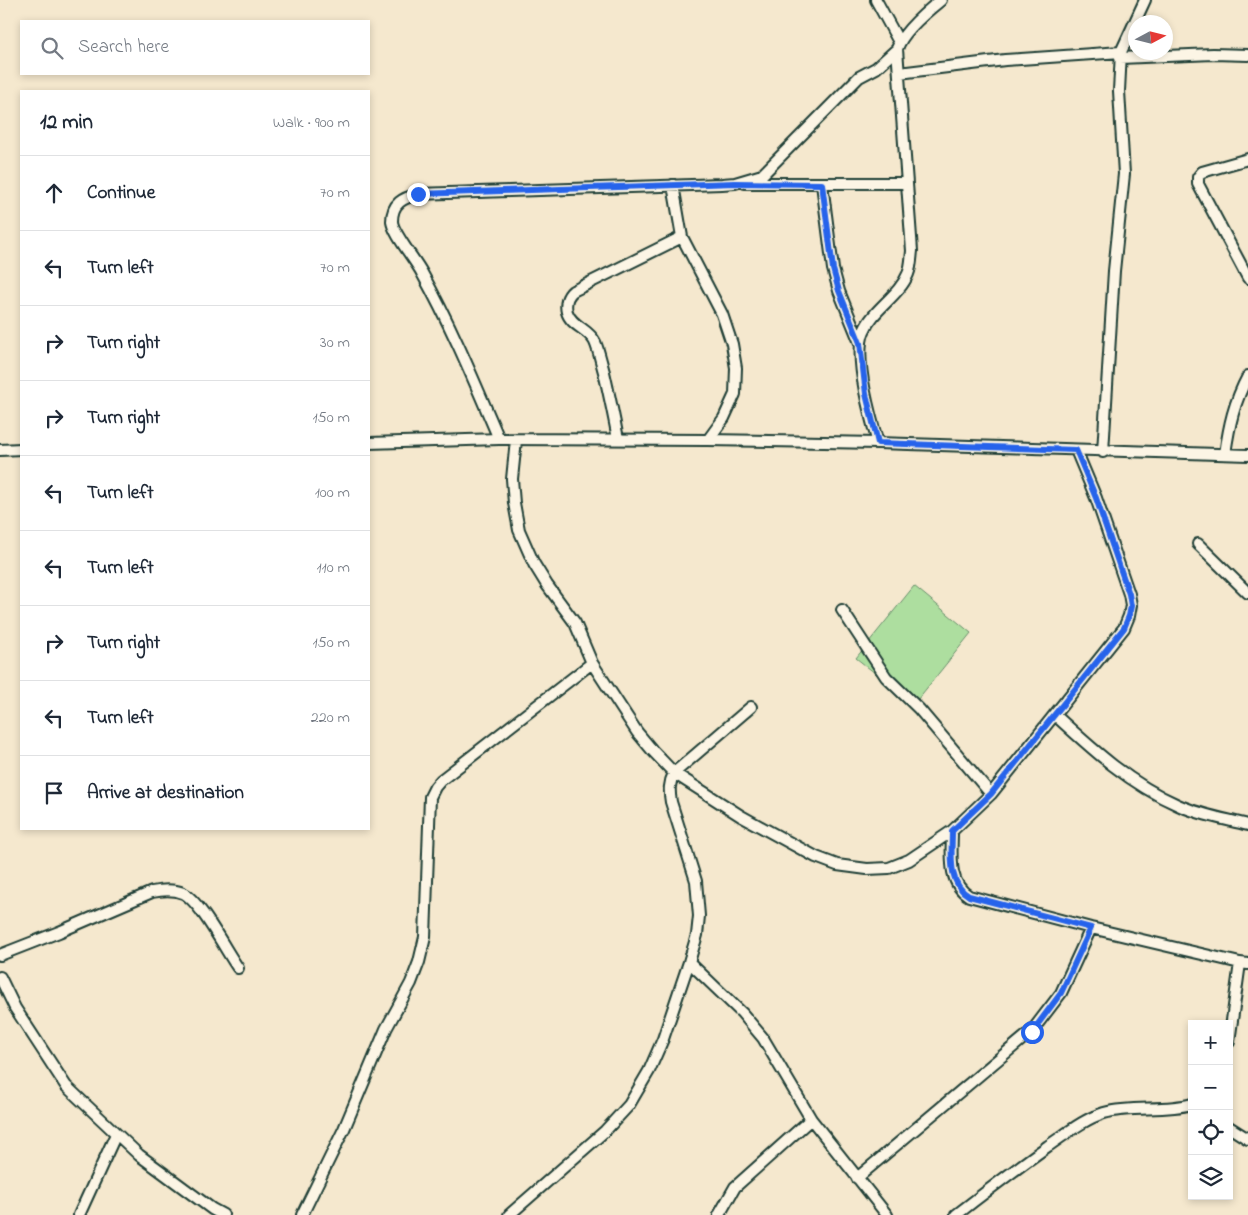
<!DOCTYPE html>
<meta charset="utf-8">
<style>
:root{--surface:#fff;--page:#f6f6f7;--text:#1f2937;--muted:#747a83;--line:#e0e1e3}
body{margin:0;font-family:"Indie Flower",sans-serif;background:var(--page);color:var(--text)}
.controls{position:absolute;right:15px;bottom:15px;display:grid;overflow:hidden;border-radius:0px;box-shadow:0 2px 8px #0003}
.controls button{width:45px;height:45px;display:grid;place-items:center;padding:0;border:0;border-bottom:1px solid var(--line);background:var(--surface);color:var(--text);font:25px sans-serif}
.compass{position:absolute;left:1128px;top:15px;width:45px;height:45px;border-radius:50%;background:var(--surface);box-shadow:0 2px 8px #0003;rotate:83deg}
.stop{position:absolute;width:15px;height:15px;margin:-11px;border:4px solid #2563eb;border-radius:50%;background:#fff}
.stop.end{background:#2563eb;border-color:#fff;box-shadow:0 1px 5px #0008}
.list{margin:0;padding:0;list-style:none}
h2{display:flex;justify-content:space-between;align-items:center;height:65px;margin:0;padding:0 20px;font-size:21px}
h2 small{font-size:16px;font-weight:400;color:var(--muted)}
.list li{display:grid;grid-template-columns:32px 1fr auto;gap:15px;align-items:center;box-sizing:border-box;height:75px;padding:0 20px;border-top:1px solid var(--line)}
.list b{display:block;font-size:19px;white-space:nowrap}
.list em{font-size:16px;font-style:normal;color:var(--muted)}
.icon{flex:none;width:28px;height:28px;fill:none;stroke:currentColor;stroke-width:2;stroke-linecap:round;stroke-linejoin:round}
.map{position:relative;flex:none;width:1248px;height:1215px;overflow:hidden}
.search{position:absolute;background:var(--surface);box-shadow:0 2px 8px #0003;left:20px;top:20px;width:350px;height:55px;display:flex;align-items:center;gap:12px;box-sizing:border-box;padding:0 18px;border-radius:0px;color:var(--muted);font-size:19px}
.panel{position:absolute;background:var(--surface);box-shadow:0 2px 8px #0003;left:20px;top:90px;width:350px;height:740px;border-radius:0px}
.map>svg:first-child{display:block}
.pitch{fill:#adde9f;stroke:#668e6a}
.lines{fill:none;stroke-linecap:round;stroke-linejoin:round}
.street-casing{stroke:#1f3d34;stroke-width:14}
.street{stroke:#fcf5e5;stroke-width:10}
.route{stroke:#2563eb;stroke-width:6}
</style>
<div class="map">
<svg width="1248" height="1215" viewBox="0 0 1248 1215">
<rect width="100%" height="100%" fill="#f5e8ce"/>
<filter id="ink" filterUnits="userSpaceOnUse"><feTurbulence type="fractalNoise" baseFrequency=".02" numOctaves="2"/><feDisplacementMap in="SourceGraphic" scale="10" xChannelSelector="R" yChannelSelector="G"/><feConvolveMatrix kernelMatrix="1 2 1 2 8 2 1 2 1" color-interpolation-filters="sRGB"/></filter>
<g filter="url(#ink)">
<path class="pitch" d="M 914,586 L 971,633 L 914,704 L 856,658 Z"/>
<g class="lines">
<defs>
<path id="street" d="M 876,0 L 899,42
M 1120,58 L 1213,54 L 1248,55
M 899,73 L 1005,60 L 1121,52
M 1248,159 L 1202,172 L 1198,177 L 1198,184 L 1248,278
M 745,183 L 906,183
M 822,184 L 833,269 L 839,291 L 860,343
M 673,185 L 682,237 L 722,314 L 732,344 L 736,368 L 735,394 L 724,418 L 708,440
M 499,439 C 475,383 452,327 422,273 C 416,261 392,232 392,221 C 392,203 403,198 418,194 L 722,184 L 735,183 L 762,175 L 859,77 L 876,68 L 897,49
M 618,439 C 614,417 609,394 604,372 C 601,362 599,351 595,342 C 589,329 571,326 567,312 C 565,304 567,296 573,291 L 682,237
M 516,440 L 512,479 L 514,503 L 519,530 L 534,564 L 547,585 L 575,623 L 592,663 L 637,732 L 652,750 L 674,773 L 741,816 L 816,857 L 837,865 L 867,869 L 889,868 L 909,860 L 952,831 L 991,794 L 1124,628 L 1129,616 L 1131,605 L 1129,594 L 1096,498 L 1076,450
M 369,443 L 499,439 L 708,440 L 878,443 L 1248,455
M 878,443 C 870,416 853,356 864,331 C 873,309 899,296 908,274 C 911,267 911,259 912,251 L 897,49 C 902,32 926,12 941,0
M 0,450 L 21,449
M 1103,452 L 1114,271 L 1124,174 L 1119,91 L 1121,52 L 1145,0
M 1225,454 C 1229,426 1234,402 1248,376
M 1198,544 L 1248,593
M 842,610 L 886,677 L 919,709 L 991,794
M 1055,715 C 1093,750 1130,784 1178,805 C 1200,815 1225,819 1248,825
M 952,831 C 952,854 947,883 969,896 L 1091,928 L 1240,963
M 0,955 L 59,932 L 152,892 C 162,890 173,889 183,893 C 200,901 226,951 238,968
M 689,962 L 742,1013 L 763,1038 L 811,1119 L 887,1215
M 0,977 L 15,1008 L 66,1086 L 139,1155 L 212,1209 L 223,1215
M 1229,1042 L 1240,963 L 1248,964
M 1229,1127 L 1248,1139
M 857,1178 L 1032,1031 L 1061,993 L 1091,928
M 79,1215 L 116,1134
M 302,1215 L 344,1129 L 386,1029 L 411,983 L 419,962 L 425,937 L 430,797 L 435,787 L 441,780 L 592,663
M 509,1215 L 605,1131 L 629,1105 L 649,1071 L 663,1039 L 689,962 L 697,935 L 699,916 L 696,881 L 671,802 C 669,791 669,783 674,773 L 751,707
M 719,1215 L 735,1187 L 811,1119
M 956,1215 C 987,1191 1017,1168 1048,1146 C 1066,1134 1084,1119 1104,1113 C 1133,1105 1163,1112 1192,1104"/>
</defs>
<use href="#street" class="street-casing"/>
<use href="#street" class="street"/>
</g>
</g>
<g class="lines" filter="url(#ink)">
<path class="route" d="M 418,194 L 735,183 L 822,184 L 833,269 L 839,291 L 860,343 L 866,394 L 878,443 L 1076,450 L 1096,498 L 1129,594 L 1131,606 L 1129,616 L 1124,628 L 991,794 L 952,831 C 952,854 947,883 969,896 L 1091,928 L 1061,993 L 1032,1032"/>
</g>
</svg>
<div class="controls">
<button>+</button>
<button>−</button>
<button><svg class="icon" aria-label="locate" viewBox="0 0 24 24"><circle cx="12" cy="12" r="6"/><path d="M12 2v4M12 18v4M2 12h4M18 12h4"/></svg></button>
<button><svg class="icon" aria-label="layers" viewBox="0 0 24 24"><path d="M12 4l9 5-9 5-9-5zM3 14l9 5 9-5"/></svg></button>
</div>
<svg class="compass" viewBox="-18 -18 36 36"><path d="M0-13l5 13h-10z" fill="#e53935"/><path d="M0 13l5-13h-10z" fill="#747a83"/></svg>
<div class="stop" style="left:1032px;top:1032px"></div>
<div class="stop end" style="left:418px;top:194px"></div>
<div class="search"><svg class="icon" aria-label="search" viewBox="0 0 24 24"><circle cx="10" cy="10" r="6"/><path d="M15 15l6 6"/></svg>Search here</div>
<section class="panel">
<h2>12 min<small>Walk · 900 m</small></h2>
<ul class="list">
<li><svg class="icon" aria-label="ahead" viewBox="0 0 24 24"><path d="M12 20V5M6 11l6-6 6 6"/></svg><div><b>Continue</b></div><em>70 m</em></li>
<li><svg class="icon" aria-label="left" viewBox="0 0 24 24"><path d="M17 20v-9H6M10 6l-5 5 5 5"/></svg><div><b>Turn left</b></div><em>70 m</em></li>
<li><svg class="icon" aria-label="right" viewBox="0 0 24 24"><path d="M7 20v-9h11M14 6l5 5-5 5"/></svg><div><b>Turn right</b></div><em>30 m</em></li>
<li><svg class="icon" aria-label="right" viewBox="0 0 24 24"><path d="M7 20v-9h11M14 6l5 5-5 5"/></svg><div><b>Turn right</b></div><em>150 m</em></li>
<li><svg class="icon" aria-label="left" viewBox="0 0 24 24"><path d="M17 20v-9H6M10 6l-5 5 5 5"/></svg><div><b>Turn left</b></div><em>100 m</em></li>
<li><svg class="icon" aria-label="left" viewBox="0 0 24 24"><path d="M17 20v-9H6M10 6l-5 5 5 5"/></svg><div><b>Turn left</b></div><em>110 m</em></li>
<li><svg class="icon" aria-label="right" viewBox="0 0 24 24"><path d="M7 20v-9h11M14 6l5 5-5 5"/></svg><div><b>Turn right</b></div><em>150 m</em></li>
<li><svg class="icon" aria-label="left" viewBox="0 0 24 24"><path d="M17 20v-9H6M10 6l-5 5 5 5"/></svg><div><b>Turn left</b></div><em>220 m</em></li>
<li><svg class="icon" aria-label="arrive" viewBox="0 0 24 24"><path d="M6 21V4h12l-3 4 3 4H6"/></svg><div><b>Arrive at destination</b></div></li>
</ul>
</section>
</div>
